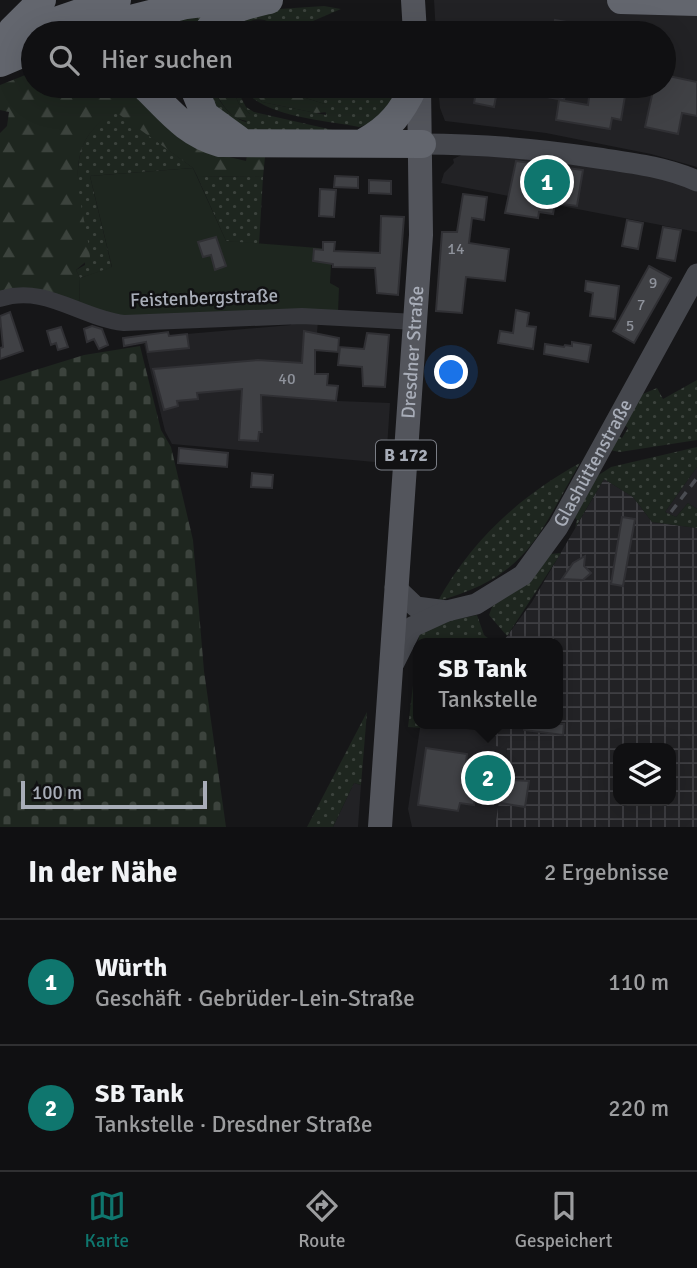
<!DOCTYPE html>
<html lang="de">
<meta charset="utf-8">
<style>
:root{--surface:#101012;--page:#1e1e20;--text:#f1f3f6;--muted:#9c9d9f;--line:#303032;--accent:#0f766e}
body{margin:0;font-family:Signika,sans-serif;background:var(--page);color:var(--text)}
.controls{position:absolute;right:21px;bottom:21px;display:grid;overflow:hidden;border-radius:14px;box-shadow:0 7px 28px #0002}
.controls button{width:63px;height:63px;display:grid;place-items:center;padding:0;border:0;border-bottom:2px solid var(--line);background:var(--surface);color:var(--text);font:35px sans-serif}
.scale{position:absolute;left:21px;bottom:18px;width:186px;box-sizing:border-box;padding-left:7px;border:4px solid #a8adb8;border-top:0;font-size:19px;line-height:24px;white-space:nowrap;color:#a8adb8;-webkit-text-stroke:5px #111113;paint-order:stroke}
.you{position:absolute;left:452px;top:373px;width:24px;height:24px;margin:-18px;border:5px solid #fff;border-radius:50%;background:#1a73e8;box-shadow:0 0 0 10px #1a73e833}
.badge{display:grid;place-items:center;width:46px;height:46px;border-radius:50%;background:var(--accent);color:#fff;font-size:23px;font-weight:700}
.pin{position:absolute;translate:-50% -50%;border:4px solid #fff;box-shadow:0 2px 7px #0006}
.popup{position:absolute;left:413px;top:638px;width:150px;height:91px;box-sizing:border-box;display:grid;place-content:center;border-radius:14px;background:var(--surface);filter:drop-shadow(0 2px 5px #0005);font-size:23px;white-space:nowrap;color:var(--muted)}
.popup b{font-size:26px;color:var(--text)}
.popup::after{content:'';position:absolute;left:50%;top:100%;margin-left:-14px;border:14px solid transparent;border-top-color:var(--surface)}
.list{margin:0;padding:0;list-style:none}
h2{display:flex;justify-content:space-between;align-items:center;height:91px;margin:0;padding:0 28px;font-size:30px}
h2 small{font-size:23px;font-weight:400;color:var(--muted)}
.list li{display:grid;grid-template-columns:46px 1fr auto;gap:21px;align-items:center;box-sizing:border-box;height:126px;padding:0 28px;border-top:2px solid var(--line)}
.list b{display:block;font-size:26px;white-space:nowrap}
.list p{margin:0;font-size:23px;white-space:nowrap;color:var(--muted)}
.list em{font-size:23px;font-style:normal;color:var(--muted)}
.icon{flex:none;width:38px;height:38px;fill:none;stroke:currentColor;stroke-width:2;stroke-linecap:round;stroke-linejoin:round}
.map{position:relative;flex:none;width:697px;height:827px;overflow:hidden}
.search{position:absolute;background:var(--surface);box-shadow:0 7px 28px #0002;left:21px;right:21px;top:21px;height:77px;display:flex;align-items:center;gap:18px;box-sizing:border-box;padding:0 24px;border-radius:38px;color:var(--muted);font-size:26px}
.sheet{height:343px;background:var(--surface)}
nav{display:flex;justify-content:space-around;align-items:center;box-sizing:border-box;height:98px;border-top:2px solid var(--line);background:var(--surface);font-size:19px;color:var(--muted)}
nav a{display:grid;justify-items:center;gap:4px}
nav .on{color:var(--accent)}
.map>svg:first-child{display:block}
.built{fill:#222225}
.industrial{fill:url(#industrial-grid);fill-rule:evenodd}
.grass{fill:url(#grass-dots)}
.forest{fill:url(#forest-firs)}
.cemetery{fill:url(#cemetery-stones)}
.green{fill:#1e261f}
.building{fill:#404145;stroke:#303034;stroke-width:2}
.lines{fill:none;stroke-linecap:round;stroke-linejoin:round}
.street{stroke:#37383d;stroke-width:16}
.secondary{stroke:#45474d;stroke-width:21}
.primary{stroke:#53555c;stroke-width:24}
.highway{stroke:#63666e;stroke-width:28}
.rail{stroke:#4a4c52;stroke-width:3.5;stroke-dasharray:9 7;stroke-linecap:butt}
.labels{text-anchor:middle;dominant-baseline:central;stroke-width:5;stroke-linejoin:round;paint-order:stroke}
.number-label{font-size:16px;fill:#8e929b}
.shield{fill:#111113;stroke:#7b7e86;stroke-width:2}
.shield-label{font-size:18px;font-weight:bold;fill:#a8adb8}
.street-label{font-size:19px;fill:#a8adb8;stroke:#111113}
</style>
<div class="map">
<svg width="697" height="827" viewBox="0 0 697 827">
<defs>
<pattern id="industrial-grid" width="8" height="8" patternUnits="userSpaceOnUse" patternTransform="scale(1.75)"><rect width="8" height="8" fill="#222225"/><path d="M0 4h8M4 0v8" fill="none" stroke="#3f3f43"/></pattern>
<pattern id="grass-dots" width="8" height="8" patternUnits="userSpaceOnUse" patternTransform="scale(1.75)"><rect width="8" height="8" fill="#1e261f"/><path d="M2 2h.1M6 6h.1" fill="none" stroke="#3c433d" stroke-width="1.8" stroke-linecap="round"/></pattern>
<pattern id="forest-firs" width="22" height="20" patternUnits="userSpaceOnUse" patternTransform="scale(1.75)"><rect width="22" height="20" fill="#1e261f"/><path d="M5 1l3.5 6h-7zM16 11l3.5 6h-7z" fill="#3c433d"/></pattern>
<pattern id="cemetery-stones" width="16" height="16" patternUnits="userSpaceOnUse" patternTransform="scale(1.75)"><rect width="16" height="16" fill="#1e261f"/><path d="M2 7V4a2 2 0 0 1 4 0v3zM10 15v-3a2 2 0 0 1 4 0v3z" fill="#3c433d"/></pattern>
</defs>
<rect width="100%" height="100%" fill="#161618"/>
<path class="built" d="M 434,0 L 697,0 L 697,167 L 651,154 L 546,133 L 445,121 L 440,108 L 438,86 L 664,86 L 664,33 L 436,33 Z
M 466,153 L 649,173 L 697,189 L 697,232 L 441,183 L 444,173 L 454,163 L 453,159 Z
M 292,320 L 318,320 L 312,400 L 390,403 L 386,463 L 172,444 L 165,431 L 144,344 L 175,335 L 291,325 Z
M 697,467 L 697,509 L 688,503 L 676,517 L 665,512 Z
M 424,724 L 492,732 L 507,748 L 495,827 L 412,827 L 408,809 L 420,728 Z
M 354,783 L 361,785 L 358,827 L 333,827 Z"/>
<path class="industrial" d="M 604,479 L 633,497 L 652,522 L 697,528 L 697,827 L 495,827 L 507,748 L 490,745 L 492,732 L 444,724 L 558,724 L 558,643 L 502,643 L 532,602 ZM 618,748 L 671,748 L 671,801 L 618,801 Z"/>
<path class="grass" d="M 324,6 L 341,9 L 285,33 L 262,33 L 270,29 L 271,23 C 253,13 245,26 230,33 C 225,34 217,33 212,33 L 219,26 L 279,9 Z
M 214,11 L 196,33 L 116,33 Z
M 199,86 L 213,86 C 218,101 229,117 246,122 L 250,114 L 239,104 L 231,86 L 235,86 L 246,107 L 254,112 L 346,133 L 252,134 L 222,122 Z
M 244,86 L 250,86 L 262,102 L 326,115 L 325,104 L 299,96 L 266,92 L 262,86 L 395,87 C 393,106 378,123 359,127 C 329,121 254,116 244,86 Z
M 113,109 L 193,168 L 90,176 L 112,268 L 80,278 L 76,270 L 85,265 C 83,232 70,173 84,143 C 90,130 103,119 113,109 Z
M 197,176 L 263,177 L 259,245 L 226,241 Z
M 697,380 L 697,440 L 620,452 L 609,450 L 616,435 L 622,438 L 628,428 L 623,424 L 638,396 L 657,388 L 663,399 Z
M 697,447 L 697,467 L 665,512 L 676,517 L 688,503 L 697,509 L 697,528 L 652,522 L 633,497 L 604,479 L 575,528 L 577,520 L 573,515 L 591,480 L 611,467 Z
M 580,463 C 537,537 528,576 438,601 C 471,541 521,495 580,463 Z
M 561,553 L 507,636 L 489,615 L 492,607 L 550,554 Z
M 477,615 L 484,635 L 494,643 L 418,643 L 418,724 L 424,724 L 423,728 L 408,727 L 420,627 Z
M 367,712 L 361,785 L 354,783 L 333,827 L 307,827 Z"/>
<path class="forest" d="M 33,72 L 33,86 L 129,86 L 225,156 L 246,161 L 247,155 L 265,157 L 263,177 L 197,176 L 193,168 L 113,110 C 103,120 90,130 84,143 C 68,179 88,222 90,258 L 76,270 L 80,278 L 79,307 C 50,293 32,284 0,295 L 0,133 L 7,126 L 9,112 L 0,110 L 0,85 Z
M 213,86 L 231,86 L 239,104 L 250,114 L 249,121 C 231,121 219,101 213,86 Z
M 250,86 L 262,86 L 266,92 L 299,96 L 325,104 L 330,112 L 316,113 L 262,102 Z"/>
<path class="cemetery" d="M 140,346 L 161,430 L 171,447 L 193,540 L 204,671 L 226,827 L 0,827 L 0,381 L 84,355 Z"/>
<path class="green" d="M 193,168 L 226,241 L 332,249 L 330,283 L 339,288 L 338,313 L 139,319 L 79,307 L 80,278 L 112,267 L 90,176 Z"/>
<path class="building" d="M 555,20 L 601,28 L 600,33 L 553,33 Z
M 664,75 L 697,82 L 697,116 L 682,113 L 678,134 L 645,127 L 654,86 L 664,86 Z
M 477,86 L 498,86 L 494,107 L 474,103 Z
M 543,86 L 567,86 L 564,100 L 541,96 Z
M 590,90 L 625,96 L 621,120 L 612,118 L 610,129 L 556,120 L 559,100 L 588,105 Z
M 516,161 L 583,170 L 577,206 L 555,203 L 553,214 L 539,212 L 538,218 L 505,213 Z
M 335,176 L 358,177 L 358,188 L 334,187 Z
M 369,180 L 391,181 L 391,194 L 369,193 Z
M 320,189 L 336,190 L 334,217 L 319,216 Z
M 463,194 L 487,197 L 484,220 L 472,218 L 469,243 L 509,249 L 505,281 L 466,277 L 462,313 L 436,311 L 442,232 L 457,232 Z
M 381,216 L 404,217 L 398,295 L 377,293 L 375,268 L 333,267 L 333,264 L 313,261 L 314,249 L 323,250 L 323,242 L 335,242 L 334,251 L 380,253 Z
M 627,220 L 643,223 L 638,249 L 622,246 Z
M 663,227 L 681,230 L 675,261 L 657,258 Z
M 216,237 L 226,266 L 215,270 L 211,255 L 203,257 L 198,242 Z
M 649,266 L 671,278 L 634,343 L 613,331 Z
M 586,281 L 619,286 L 615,319 L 590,316 L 593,293 L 585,291 Z
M 516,310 L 529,313 L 527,326 L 536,327 L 533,349 L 498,343 L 500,331 L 513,333 Z
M 10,312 L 23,351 L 0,359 L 0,348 L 3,347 L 0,316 Z
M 92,326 L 102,329 L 108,345 L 99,349 L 94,339 L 87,342 L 84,329 Z
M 61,327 L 68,347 L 58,350 L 56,343 L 51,345 L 47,331 Z
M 304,331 L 339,338 L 338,352 L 315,350 L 315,374 L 328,374 L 327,385 L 338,386 L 336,401 L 261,395 L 262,432 L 259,432 L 258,441 L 239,440 L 242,389 L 197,393 L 198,399 L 177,401 L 178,406 L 164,410 L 153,369 L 258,360 L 302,363 Z
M 168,332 L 169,336 L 187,334 L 189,348 L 148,352 L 146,342 L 124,346 L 123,338 Z
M 367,333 L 389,335 L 385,387 L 363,386 L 362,367 L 338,365 L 340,347 L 364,349 Z
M 572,342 L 591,345 L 588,362 L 544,354 L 545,344 L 564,347 L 565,345 L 572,346 Z
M 179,448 L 228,453 L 227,467 L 178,463 Z
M 252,473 L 273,475 L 272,488 L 251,487 Z
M 622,517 L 635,519 L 623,586 L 611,584 Z
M 585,556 L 584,566 L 591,573 L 583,580 L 562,579 L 573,563 Z
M 525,724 L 564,724 L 563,735 L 524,730 Z
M 426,748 L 467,754 L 466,763 L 480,765 L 478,778 L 529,781 L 525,807 L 475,799 L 474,805 L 460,803 L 458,811 L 418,805 Z"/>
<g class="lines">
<path class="street" d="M 0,299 C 45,284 80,318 124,323 L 302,316 L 416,322"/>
<g class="secondary">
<path d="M 422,144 C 481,144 539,149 598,158 C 632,163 666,167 697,181"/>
<path d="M 395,587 L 416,607 L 447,611"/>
<path id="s1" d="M 394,663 L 412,627 L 447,611 L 476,604 L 523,575 L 558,527 L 697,274"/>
</g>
<g class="primary">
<path d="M 413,0 L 415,33"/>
<path id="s2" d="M 380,827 L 421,235 L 419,86"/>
</g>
<path class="highway" d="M 621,0 L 697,2
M 12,30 L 42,0
M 75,33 L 186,5 L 227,0
M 206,33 C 222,10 243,6 269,0
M 0,40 L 117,0
M 0,63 L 33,49
M 144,86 C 169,110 185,133 220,143 L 422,144
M 193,86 L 205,115 L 238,139
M 364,142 C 390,128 402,112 414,86"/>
<path class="rail" d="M 671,512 L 697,478"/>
</g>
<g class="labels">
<g class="number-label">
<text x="456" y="249">14</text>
<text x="653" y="283">9</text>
<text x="641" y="305">7</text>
<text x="630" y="326">5</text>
<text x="287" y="379">40</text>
</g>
<rect class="shield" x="376" y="440.5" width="60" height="29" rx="5"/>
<g class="shield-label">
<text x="406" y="455">B 172</text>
</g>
<g class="street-label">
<text transform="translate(204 298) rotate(-2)">Feistenbergstraße</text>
<text stroke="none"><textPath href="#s2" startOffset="476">Dresdner Straße</textPath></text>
<text stroke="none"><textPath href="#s1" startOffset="296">Glashüttenstraße</textPath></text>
</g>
</g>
</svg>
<div class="controls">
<button><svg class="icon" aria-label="layers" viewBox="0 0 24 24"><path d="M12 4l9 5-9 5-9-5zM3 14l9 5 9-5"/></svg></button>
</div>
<div class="scale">100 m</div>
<div class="you"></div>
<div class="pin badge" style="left:547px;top:182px">1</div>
<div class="pin badge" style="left:488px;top:778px">2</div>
<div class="popup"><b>SB Tank</b>Tankstelle</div>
<div class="search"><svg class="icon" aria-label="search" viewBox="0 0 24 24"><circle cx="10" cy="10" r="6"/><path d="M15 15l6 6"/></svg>Hier suchen</div>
</div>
<section class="sheet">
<h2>In der Nähe<small>2 Ergebnisse</small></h2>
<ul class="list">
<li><span class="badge">1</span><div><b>Würth</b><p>Geschäft · Gebrüder-Lein-Straße</p></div><em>110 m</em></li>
<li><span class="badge">2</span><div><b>SB Tank</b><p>Tankstelle · Dresdner Straße</p></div><em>220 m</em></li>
</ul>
</section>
<nav>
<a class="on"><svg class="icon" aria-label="map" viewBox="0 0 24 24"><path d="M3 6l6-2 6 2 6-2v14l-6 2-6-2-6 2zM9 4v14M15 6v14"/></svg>Karte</a>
<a><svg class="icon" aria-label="directions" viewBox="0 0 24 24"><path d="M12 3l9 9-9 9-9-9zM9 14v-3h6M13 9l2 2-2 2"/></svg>Route</a>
<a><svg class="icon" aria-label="saved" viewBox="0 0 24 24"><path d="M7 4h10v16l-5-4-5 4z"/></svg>Gespeichert</a>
</nav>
